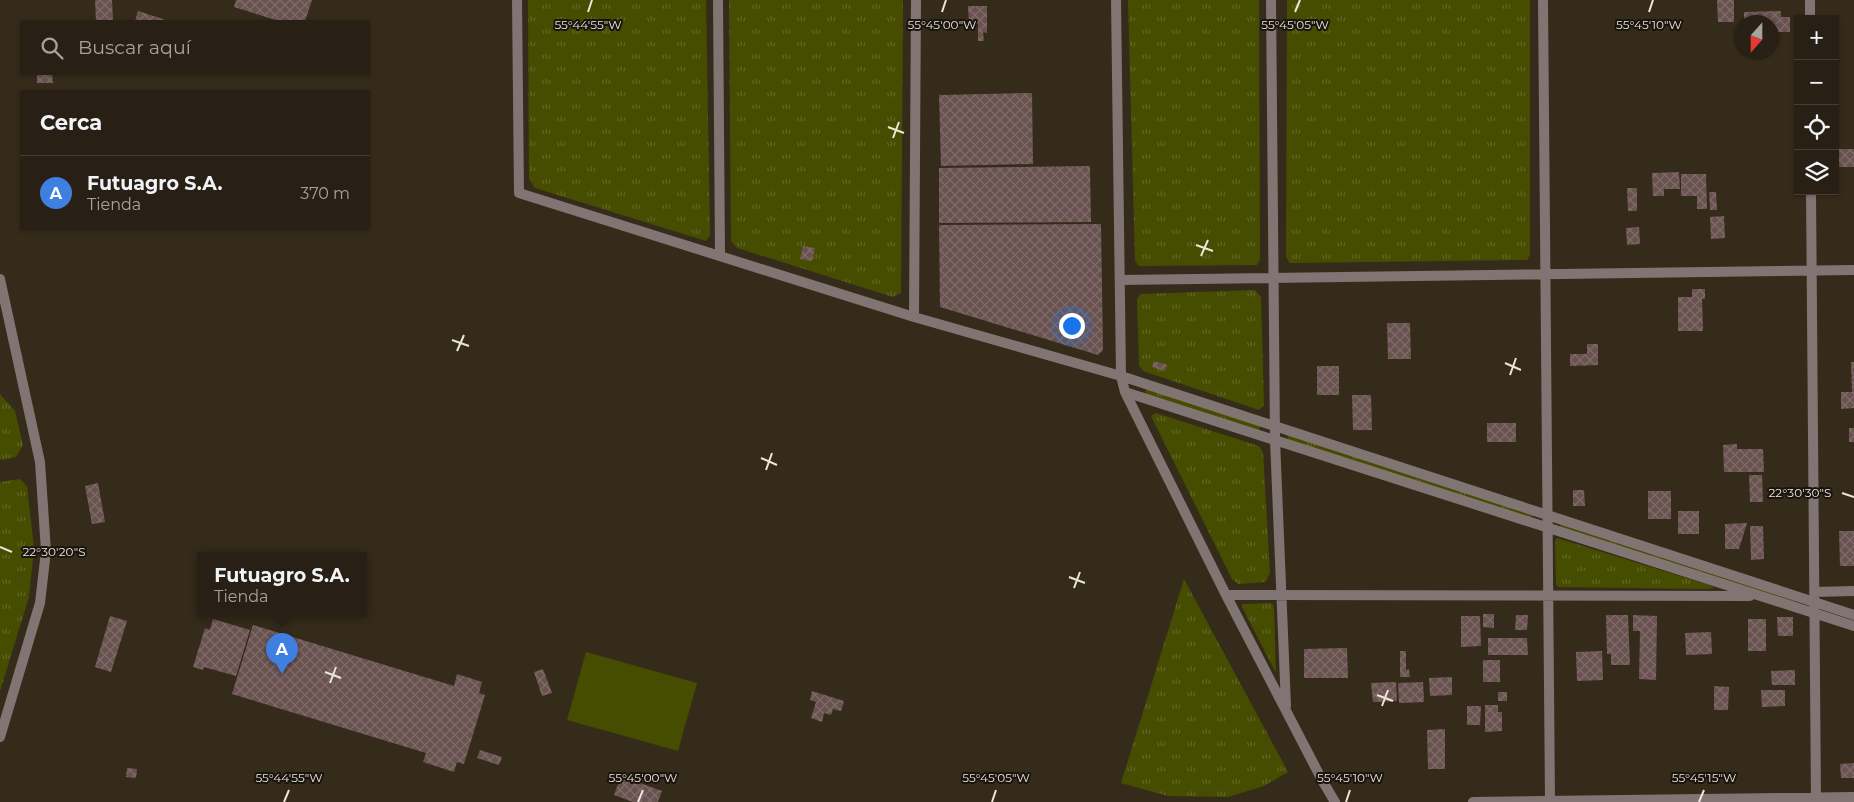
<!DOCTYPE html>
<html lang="es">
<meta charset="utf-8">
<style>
:root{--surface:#282014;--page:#342d22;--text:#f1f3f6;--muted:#a5a3a0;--line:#443e34;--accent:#5ac8e6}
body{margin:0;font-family:Montserrat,sans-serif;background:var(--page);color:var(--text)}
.controls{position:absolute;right:15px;top:15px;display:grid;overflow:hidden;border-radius:0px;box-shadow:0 1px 4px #0004}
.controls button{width:45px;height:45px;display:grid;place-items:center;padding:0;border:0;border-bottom:1px solid var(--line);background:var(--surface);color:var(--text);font:25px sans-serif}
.compass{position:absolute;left:1734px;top:15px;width:45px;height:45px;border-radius:50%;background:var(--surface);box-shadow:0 1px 4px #0004;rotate:201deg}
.you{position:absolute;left:1071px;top:325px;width:18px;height:18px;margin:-12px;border:4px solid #fff;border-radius:50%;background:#1a73e8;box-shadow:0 0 0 8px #1a73e833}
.badge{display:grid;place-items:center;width:32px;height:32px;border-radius:50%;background:var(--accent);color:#fff;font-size:16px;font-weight:700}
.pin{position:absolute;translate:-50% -41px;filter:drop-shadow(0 1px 2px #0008)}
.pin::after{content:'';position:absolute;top:26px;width:18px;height:15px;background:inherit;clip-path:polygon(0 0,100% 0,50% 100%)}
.popup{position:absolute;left:197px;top:552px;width:170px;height:65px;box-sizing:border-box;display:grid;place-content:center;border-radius:0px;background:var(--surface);filter:drop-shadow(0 1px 4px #0005);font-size:16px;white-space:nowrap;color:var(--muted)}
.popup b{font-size:19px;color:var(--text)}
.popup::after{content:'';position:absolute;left:50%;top:100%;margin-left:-10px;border:10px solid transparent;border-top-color:var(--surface)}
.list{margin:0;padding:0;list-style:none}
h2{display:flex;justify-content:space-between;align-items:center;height:65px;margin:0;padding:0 20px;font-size:21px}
h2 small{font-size:16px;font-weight:400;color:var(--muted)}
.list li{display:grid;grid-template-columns:32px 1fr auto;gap:15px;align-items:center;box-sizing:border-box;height:75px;padding:0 20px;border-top:1px solid var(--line)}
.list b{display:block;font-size:19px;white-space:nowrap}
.list p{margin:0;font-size:16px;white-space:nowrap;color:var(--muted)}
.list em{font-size:16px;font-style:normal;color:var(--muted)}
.icon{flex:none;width:28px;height:28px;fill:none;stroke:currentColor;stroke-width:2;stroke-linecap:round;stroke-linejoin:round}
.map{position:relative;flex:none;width:1854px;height:802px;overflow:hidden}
.search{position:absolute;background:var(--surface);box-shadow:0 1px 4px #0004;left:20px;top:20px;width:350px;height:55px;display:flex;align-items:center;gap:12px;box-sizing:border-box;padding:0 18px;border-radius:0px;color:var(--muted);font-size:19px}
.panel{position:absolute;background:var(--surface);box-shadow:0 1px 4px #0004;left:20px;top:90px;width:350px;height:140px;border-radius:0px}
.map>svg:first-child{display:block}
.grass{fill:url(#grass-tufts)}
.pitch{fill:#464d00}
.building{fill:url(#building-cross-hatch)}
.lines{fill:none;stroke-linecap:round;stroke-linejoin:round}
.minor{stroke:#817573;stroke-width:10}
.tertiary{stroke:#817573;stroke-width:10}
.ticks{fill:none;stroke:#ebe5da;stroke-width:2}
.ticks-label{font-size:12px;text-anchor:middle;fill:#ebe5da;stroke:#19140d;stroke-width:4;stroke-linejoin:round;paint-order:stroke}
</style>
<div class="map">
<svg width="1854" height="802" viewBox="0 0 1854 802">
<defs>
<pattern id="grass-tufts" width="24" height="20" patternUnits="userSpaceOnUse" patternTransform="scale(1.25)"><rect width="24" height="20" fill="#464d00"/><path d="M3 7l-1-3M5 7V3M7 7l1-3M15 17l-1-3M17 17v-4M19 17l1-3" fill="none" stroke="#616625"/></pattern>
<pattern id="building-cross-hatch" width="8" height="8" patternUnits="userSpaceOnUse" patternTransform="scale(1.25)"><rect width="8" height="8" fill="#6a5251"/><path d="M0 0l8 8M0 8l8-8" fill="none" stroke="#7f6b69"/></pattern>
</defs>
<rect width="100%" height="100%" fill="#352b1a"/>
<path class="grass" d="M 528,0 L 706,0 L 710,235 L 706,241 L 535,188 L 529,179 Z
M 729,0 L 903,0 L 901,293 L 893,297 L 737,248 L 731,241 Z
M 1128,0 L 1259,0 L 1260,260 L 1257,265 L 1139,266 L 1135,261 Z
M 1287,0 L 1530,0 L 1530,255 L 1527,260 L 1290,263 L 1286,257 Z
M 1255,290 L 1261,297 L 1264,405 L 1259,410 L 1143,371 L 1139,365 L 1137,300 L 1140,294 Z
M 1149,389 L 1259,425 L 1260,429 L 1258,430 L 1147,394 L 1145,392 L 1146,390 Z
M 0,394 L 15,411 L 23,445 L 16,457 L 0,460 Z
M 1156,413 L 1259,446 L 1263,452 L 1270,573 L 1265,582 L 1238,584 L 1232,579 L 1151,416 Z
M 1290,435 L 1533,515 L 1532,517 L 1529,518 L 1289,440 L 1287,436 Z
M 20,479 L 27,486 L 34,548 L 29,597 L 0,691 L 0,482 Z
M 1560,524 L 1795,600 L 1794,602 L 1560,528 Z
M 1557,538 L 1709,585 L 1714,588 L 1709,589 L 1558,587 L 1556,584 L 1555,541 Z
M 1184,579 L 1288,772 L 1264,786 L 1228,797 L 1168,796 L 1121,783 Z
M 1272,603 L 1274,607 L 1276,673 L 1242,607 L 1242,604 L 1244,604 Z"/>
<path class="pitch" d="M 586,652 L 697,683 L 678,751 L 567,720 Z"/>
<path class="building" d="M 95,0 L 112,0 L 113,21 L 96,21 Z
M 236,0 L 312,0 L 305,21 L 279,21 L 234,7 Z
M 1717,0 L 1734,0 L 1734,22 L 1718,22 Z
M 968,6 L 987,6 L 987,33 L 983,32 L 984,41 L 978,41 L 978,24 L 969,24 Z
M 138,11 L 169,21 L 135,21 Z
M 1781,11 L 1781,17 L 1790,17 L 1790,32 L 1772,32 L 1772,22 L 1744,22 L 1744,12 Z
M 37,74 L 52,74 L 53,83 L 37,83 Z
M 1032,93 L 1033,164 L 941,166 L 939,95 Z
M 1838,149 L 1854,149 L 1854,167 L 1838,167 Z
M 1090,166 L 1091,222 L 939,223 L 939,168 Z
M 1679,172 L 1680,189 L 1664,189 L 1664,196 L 1653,196 L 1652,173 Z
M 1681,174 L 1706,174 L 1707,209 L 1697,209 L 1697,196 L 1681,196 Z
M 1627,188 L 1637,188 L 1637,211 L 1628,211 Z
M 1709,192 L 1716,192 L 1717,210 L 1710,210 Z
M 1724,216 L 1725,238 L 1711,239 L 1710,217 Z
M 1101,224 L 1103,350 L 1098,355 L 940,307 L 939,225 Z
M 1639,227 L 1640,244 L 1627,245 L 1626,228 Z
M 803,246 L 815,248 L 812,261 L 800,259 Z
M 1692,289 L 1705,289 L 1705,299 L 1702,299 L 1703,331 L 1678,331 L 1678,297 L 1692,297 Z
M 1387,323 L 1410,323 L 1411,359 L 1388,359 Z
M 1587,344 L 1598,344 L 1598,365 L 1570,366 L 1570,354 L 1587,354 Z
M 1154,361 L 1167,365 L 1165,371 L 1152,367 Z
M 1851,362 L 1854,362 L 1854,408 L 1841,409 L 1841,392 L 1852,392 Z
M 1317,366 L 1339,366 L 1339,395 L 1317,395 Z
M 1352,395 L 1371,395 L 1372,430 L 1353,430 Z
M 1487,423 L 1516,423 L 1516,442 L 1487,442 Z
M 1849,428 L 1854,428 L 1854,442 L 1849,442 Z
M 1737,444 L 1737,449 L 1763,449 L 1764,472 L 1724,472 L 1723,445 Z
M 1749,475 L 1762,475 L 1763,502 L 1750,502 Z
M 98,483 L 105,522 L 92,524 L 85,486 Z
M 1573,490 L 1584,490 L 1585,506 L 1573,506 Z
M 1648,491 L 1671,491 L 1671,519 L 1648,519 Z
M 1678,511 L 1699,511 L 1699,534 L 1678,534 Z
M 1747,523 L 1739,549 L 1725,549 L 1725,524 Z
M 1750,526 L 1763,526 L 1764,559 L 1751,560 Z
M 1839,531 L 1854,531 L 1854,566 L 1840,566 Z
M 1483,614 L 1494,614 L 1494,628 L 1483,627 Z
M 1516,615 L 1528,615 L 1527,630 L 1515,630 Z
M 1606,615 L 1628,615 L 1630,665 L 1611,665 L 1611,654 L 1607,654 Z
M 1633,615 L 1657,616 L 1656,680 L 1639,679 L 1640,631 L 1633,631 Z
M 110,616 L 127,621 L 111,672 L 95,667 Z
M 1461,616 L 1480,616 L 1481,646 L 1461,647 Z
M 1777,617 L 1793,617 L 1793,636 L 1778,636 Z
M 213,619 L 250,630 L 236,676 L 204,667 L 203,670 L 193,667 L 205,628 L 210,630 Z
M 1748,619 L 1766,619 L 1766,651 L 1748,651 Z
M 253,625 L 454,686 L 457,674 L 482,682 L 479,693 L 485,695 L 464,764 L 457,762 L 454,772 L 423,762 L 426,753 L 232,694 Z
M 1711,632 L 1712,654 L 1686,655 L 1685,633 Z
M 1488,638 L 1527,638 L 1528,655 L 1488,655 Z
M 1347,648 L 1348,678 L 1304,678 L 1304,649 Z
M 1400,651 L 1406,651 L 1406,670 L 1409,669 L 1410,677 L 1400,677 Z
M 1602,651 L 1603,680 L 1577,681 L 1576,652 Z
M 1483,660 L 1500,660 L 1500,682 L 1483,682 Z
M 543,669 L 552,693 L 542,696 L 534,672 Z
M 1795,670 L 1795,685 L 1772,685 L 1771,671 Z
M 1452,677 L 1452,695 L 1430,696 L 1429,678 Z
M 1396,682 L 1397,701 L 1373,702 L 1371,683 Z
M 1423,682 L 1424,702 L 1399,703 L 1398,683 Z
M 1714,686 L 1729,687 L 1728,710 L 1714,710 Z
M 1761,690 L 1785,690 L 1785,706 L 1762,707 Z
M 812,691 L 844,701 L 841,711 L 833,709 L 831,715 L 824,713 L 822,722 L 811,718 L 816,702 L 810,700 Z
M 1498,692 L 1507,692 L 1507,701 L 1498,701 Z
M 1485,705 L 1498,705 L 1498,712 L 1502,712 L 1502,731 L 1485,732 Z
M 1467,706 L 1481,706 L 1480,725 L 1467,725 Z
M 1445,729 L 1445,769 L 1428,769 L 1427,730 Z
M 480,750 L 502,757 L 499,765 L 477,758 Z
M 1854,763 L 1854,778 L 1841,778 L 1840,764 Z
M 127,768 L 137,769 L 136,778 L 126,777 Z
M 621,776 L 662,791 L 658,802 L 633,802 L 614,795 Z"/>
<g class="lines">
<path class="minor" d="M 517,0 L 519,193 L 914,317 L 1121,376 L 1854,615
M 718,0 L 720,255
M 1116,0 L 1121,376 L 1125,392 L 1226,595 L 1322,780 L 1335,802
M 1271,0 L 1275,440 L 1286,706
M 1543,0 L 1550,802
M 1810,0 L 1810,19
M 1811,191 L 1816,802
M 1120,280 L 1854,270
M 914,317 L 916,0
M 1125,392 L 1854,626
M 1814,592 L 1854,591
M 1226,595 L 1750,596
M 1473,802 L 1854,797"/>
<path class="tertiary" d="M 0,279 L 40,462 L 46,551 L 40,603 L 0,737"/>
</g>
<path class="ticks" d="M 588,12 L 592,0M 942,12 L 946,0M 1295,12 L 1300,0M 1649,12 L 1653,0M 888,127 L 904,133M 893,138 L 899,122M 1196,245 L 1213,251M 1201,256 L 1208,240M 452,340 L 469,346M 457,351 L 464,335M 1505,363 L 1521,370M 1510,375 L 1516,358M 761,458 L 777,465M 766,470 L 772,453M 1842,493 L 1854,497M 0,547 L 12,552M 1069,577 L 1085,583M 1074,588 L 1080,572M 325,672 L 341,678M 330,683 L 336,667M 1377,695 L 1393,701M 1382,706 L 1388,690M 284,802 L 289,790M 638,802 L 643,790M 992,802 L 996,790M 1346,802 L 1350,790M 1699,802 L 1704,790"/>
<g class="ticks-label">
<text x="588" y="29">55°44'55"W</text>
<text x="942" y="29">55°45'00"W</text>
<text x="1295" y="29">55°45'05"W</text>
<text x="1649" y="29">55°45'10"W</text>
<text x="1800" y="497">22°30'30"S</text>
<text x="54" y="556">22°30'20"S</text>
<text x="289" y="782">55°44'55"W</text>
<text x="643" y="782">55°45'00"W</text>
<text x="996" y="782">55°45'05"W</text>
<text x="1350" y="782">55°45'10"W</text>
<text x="1704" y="782">55°45'15"W</text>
</g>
</svg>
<div class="controls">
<button>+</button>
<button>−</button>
<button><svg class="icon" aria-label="locate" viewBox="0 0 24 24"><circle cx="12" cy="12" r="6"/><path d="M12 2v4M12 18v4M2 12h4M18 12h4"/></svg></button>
<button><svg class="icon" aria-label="layers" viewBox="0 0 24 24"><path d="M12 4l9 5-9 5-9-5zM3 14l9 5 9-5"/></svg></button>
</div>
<svg class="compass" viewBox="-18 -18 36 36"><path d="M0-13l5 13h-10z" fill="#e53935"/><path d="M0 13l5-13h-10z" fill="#a5a3a0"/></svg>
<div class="you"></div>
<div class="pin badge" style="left:282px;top:674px;background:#3f7fe0">A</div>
<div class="popup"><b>Futuagro S.A.</b>Tienda</div>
<div class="search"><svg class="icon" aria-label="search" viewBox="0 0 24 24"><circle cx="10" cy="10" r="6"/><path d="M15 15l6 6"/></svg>Buscar aquí</div>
<section class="panel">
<h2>Cerca<small></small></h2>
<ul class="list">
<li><span class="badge" style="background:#3f7fe0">A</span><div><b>Futuagro S.A.</b><p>Tienda</p></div><em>370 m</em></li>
</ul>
</section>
</div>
